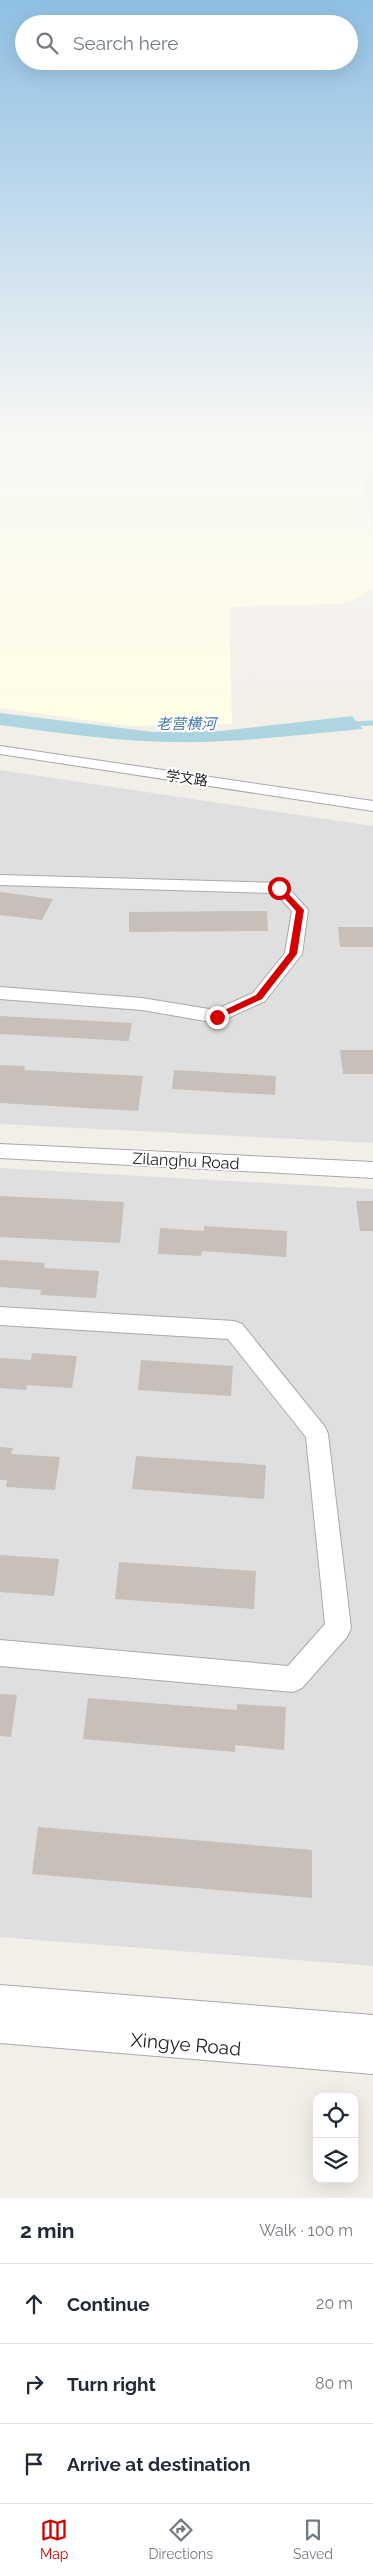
<!DOCTYPE html>
<meta charset="utf-8">
<style>
:root{--surface:#fff;--page:#f6f6f7;--text:#1f2937;--muted:#747a83;--line:#e0e1e3;--accent:#d40000}
body{margin:0;font-family:Raleway,"Noto Sans SC",sans-serif;background:var(--page);color:var(--text)}
.controls{position:absolute;right:15px;bottom:15px;display:grid;overflow:hidden;border-radius:10px;box-shadow:0 5px 20px #0002}
.controls button{width:45px;height:45px;display:grid;place-items:center;padding:0;border:0;border-bottom:1px solid var(--line);background:var(--surface);color:var(--text);font:25px sans-serif}
.stop{position:absolute;width:15px;height:15px;margin:-11px;border:4px solid #d40000;border-radius:50%;background:#fff}
.stop.end{background:#d40000;border-color:#fff;box-shadow:0 1px 5px #0008}
.list{margin:0;padding:0;list-style:none}
h2{display:flex;justify-content:space-between;align-items:center;height:65px;margin:0;padding:0 20px;font-size:21px}
h2 small{font-size:16px;font-weight:400;color:var(--muted)}
.list li{display:grid;grid-template-columns:32px 1fr auto;gap:15px;align-items:center;box-sizing:border-box;height:80px;padding:0 20px;border-top:1px solid var(--line)}
.list b{display:block;font-size:19px;white-space:nowrap}
.list em{font-size:16px;font-style:normal;color:var(--muted)}
.icon{flex:none;width:28px;height:28px;fill:none;stroke:currentColor;stroke-width:2;stroke-linecap:round;stroke-linejoin:round}
.map{position:relative;flex:none;width:373px;height:2198px;overflow:hidden}
.search{position:absolute;background:var(--surface);box-shadow:0 5px 20px #0002;left:15px;right:15px;top:15px;height:55px;display:flex;align-items:center;gap:12px;box-sizing:border-box;padding:0 18px;border-radius:28px;color:var(--muted);font-size:19px}
.sheet{height:305px;background:var(--surface)}
nav{display:flex;justify-content:space-around;align-items:center;box-sizing:border-box;height:70px;border-top:1px solid var(--line);background:var(--surface);font-size:14px;color:var(--muted)}
nav a{display:grid;justify-items:center;gap:2px}
nav .on{color:var(--accent)}
.map>svg:first-child{display:block}
.residential{fill:#e0dfdf}
.education{fill:#ffffe5}
.water{fill:#aad3df}
.lines{fill:none;stroke-linecap:round;stroke-linejoin:round}
.stream{stroke:#aad3df;stroke-width:5}
.building{fill:#c7bfb8}
.minor-casing{stroke:#a9a9a9;stroke-width:2}
.major-casing{stroke:#a06b00;stroke-width:2}
.minor{fill:#fff;fill-rule:evenodd}
.major{fill:#fcd6a4;fill-rule:evenodd}
.route{fill:#d40000}
.labels{text-anchor:middle;dominant-baseline:central;stroke-width:4;stroke-linejoin:round;paint-order:stroke}
.far-street-label{font-size:14px;fill:#222;stroke:#fff}
.far-water-label{font-size:15px;font-style:italic;fill:#4a7aab;stroke:#fff}
.street-label{font-size:16px;fill:#222;stroke:#fff}
.near-street-label{font-size:19px;fill:#222;stroke:#fff}
</style>
<div class="map">
<svg width="373" height="2198" viewBox="0 0 373 2198">
<rect width="100%" height="100%" fill="#f2efe9"/>
<path class="residential" d="M 0,770 L 373,826 L 373,1143 L 0,1124 Z
M 0,1168 L 373,1189 L 373,1966 L 0,1937 Z"/>
<path class="education" d="M 0,456 L 359,458 L 373,532 L 373,589 L 351,601 L 339,604 L 229,607 L 232,724 L 129,726 L 0,708 Z"/>
<path class="water" d="M 0,713 L 154,732 L 221,731 L 352,716 L 363,729 C 316,733 269,739 223,741 C 149,746 73,735 0,725 Z"/>
<g class="lines">
<path class="stream" d="M 353,724 L 373,723"/>
</g>
<path class="building" d="M 0,892 L 53,899 L 42,920 L 0,915 Z
M 267,911 L 268,931 L 129,932 L 129,912 Z
M 338,927 L 373,927 L 373,947 L 340,947 Z
M 0,1016 L 132,1023 L 129,1041 L 0,1034 Z
M 340,1050 L 373,1050 L 373,1074 L 343,1074 Z
M 0,1065 L 25,1066 L 24,1070 L 143,1076 L 138,1111 L 0,1103 Z
M 174,1070 L 276,1076 L 275,1095 L 172,1089 Z
M 0,1196 L 124,1202 L 120,1243 L 0,1237 Z
M 356,1201 L 373,1201 L 373,1231 L 360,1231 Z
M 204,1226 L 287,1231 L 286,1257 L 202,1251 L 201,1256 L 158,1254 L 160,1228 L 204,1231 Z
M 0,1260 L 45,1263 L 44,1268 L 99,1271 L 96,1298 L 40,1295 L 41,1290 L 0,1287 Z
M 32,1353 L 77,1356 L 72,1388 L 27,1385 L 26,1390 L 0,1388 L 0,1358 L 31,1360 Z
M 141,1360 L 233,1366 L 231,1396 L 138,1390 Z
M 0,1447 L 13,1448 L 11,1454 L 60,1457 L 55,1490 L 6,1487 L 7,1480 L 0,1480 Z
M 136,1456 L 266,1465 L 264,1499 L 132,1489 Z
M 0,1555 L 59,1559 L 54,1596 L 0,1592 Z
M 119,1562 L 256,1571 L 254,1609 L 115,1599 Z
M 0,1694 L 17,1695 L 11,1737 L 0,1736 Z
M 88,1698 L 237,1710 L 237,1704 L 286,1707 L 284,1750 L 235,1745 L 235,1752 L 83,1739 Z
M 38,1827 L 312,1850 L 312,1898 L 32,1874 Z"/>
<g class="lines">
<defs>
<path id="minor" d="M 0,746 L 373,801 L 373,811 L 0,754 Z
M 0,875 L 279,883 L 285,884 L 308,910 L 302,954 L 265,1001 L 217,1023 L 142,1010 L 0,999 L 0,987 L 142,998 L 215,1010 L 253,993 L 285,953 L 292,911 L 275,893 L 0,885 Z
M 0,1144 L 373,1162 L 373,1178 L 0,1158 Z
M 0,1307 L 234,1321 L 242,1324 L 325,1427 L 328,1434 L 351,1628 L 347,1637 L 302,1688 L 293,1692 L 0,1666 L 0,1640 L 288,1666 L 325,1624 L 306,1437 L 228,1339 L 0,1325 Z
M 0,1985 L 373,2015 L 373,2074 L 0,2043 Z"/>
<path id="major" d="M 299,435 L 373,435 L 373,440 L 306,439 Z"/>
</defs>
<use href="#minor" class="minor-casing"/>
<use href="#major" class="major-casing"/>
<use href="#minor" class="minor"/>
<use href="#major" class="major"/>
</g>
<linearGradient id="sky" x2="0" y2="1"><stop stop-color="#8fc0e4"/><stop offset="0.59" stop-color="#f9f8f5"/><stop offset="1" stop-color="#f9f8f5" stop-opacity="0"/></linearGradient>
<rect width="373" height="743" fill="url(#sky)"/>
<path class="route" d="M 277,887 L 282,887 L 304,910 L 297,954 L 262,999 L 219,1019 L 214,1019 L 214,1015 L 256,995 L 289,953 L 296,911 L 277,890 Z"/>
<g class="labels">
<g class="far-street-label">
<text transform="translate(187 778) rotate(8)">学文路</text>
</g>
<g class="far-water-label">
<text x="186" y="724">老营横河</text>
</g>
<g class="street-label">
<text transform="translate(186 1161) rotate(3)">Zilanghu Road</text>
</g>
<g class="near-street-label">
<text transform="translate(186 2044) rotate(5)">Xingye Road</text>
</g>
</g>
</svg>
<div class="controls">
<button><svg class="icon" aria-label="locate" viewBox="0 0 24 24"><circle cx="12" cy="12" r="6"/><path d="M12 2v4M12 18v4M2 12h4M18 12h4"/></svg></button>
<button><svg class="icon" aria-label="layers" viewBox="0 0 24 24"><path d="M12 4l9 5-9 5-9-5zM3 14l9 5 9-5"/></svg></button>
</div>
<div class="stop" style="left:279px;top:888px"></div>
<div class="stop end" style="left:217px;top:1017px"></div>
<div class="search"><svg class="icon" aria-label="search" viewBox="0 0 24 24"><circle cx="10" cy="10" r="6"/><path d="M15 15l6 6"/></svg>Search here</div>
</div>
<section class="sheet">
<h2>2 min<small>Walk · 100 m</small></h2>
<ul class="list">
<li><svg class="icon" aria-label="ahead" viewBox="0 0 24 24"><path d="M12 20V5M6 11l6-6 6 6"/></svg><div><b>Continue</b></div><em>20 m</em></li>
<li><svg class="icon" aria-label="right" viewBox="0 0 24 24"><path d="M7 20v-9h11M14 6l5 5-5 5"/></svg><div><b>Turn right</b></div><em>80 m</em></li>
<li><svg class="icon" aria-label="arrive" viewBox="0 0 24 24"><path d="M6 21V4h12l-3 4 3 4H6"/></svg><div><b>Arrive at destination</b></div></li>
</ul>
</section>
<nav>
<a class="on"><svg class="icon" aria-label="map" viewBox="0 0 24 24"><path d="M3 6l6-2 6 2 6-2v14l-6 2-6-2-6 2zM9 4v14M15 6v14"/></svg>Map</a>
<a><svg class="icon" aria-label="directions" viewBox="0 0 24 24"><path d="M12 3l9 9-9 9-9-9zM9 14v-3h6M13 9l2 2-2 2"/></svg>Directions</a>
<a><svg class="icon" aria-label="saved" viewBox="0 0 24 24"><path d="M7 4h10v16l-5-4-5 4z"/></svg>Saved</a>
</nav>
